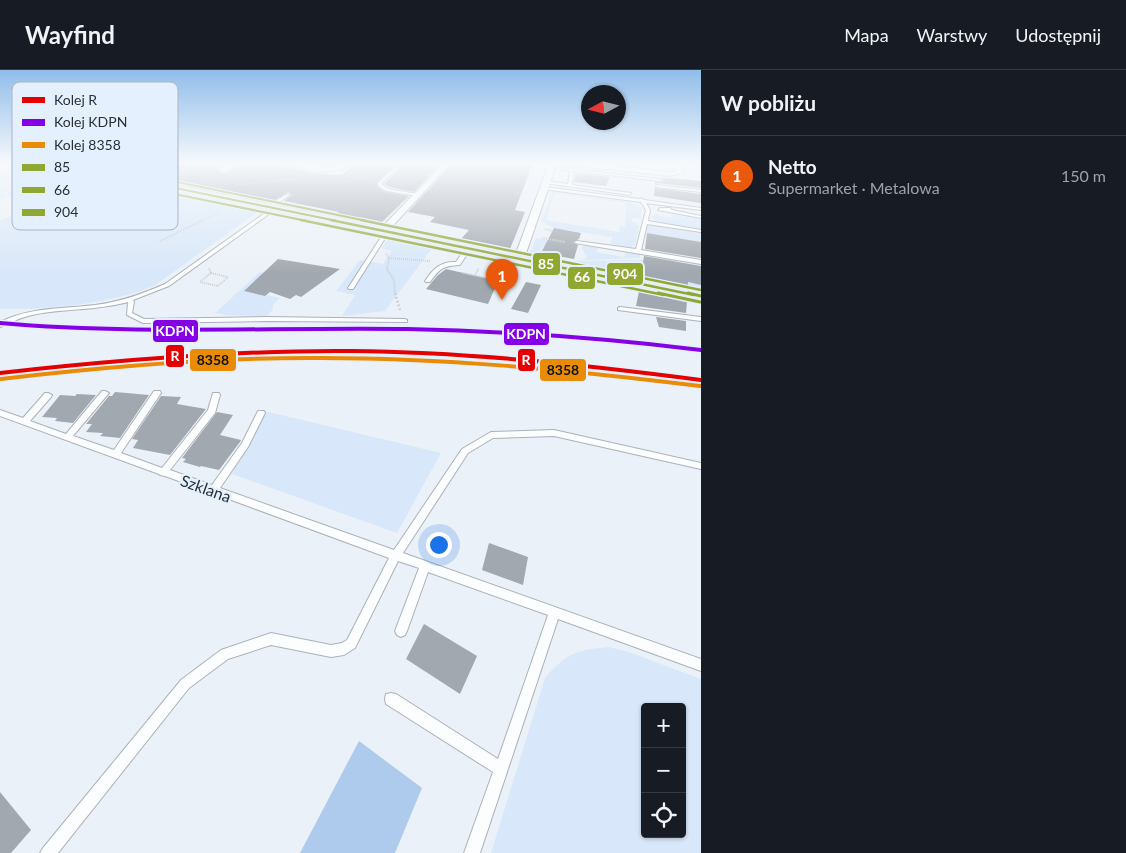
<!DOCTYPE html>
<html lang="pl">
<meta charset="utf-8">
<style>
:root{--surface:#171b24;--page:#20242c;--text:#f1f3f6;--muted:#9ea1a6;--line:#363941;--accent:#ea580c}
body{margin:0;font-family:Lato,sans-serif;background:var(--page);color:var(--text)}
.controls{position:absolute;right:15px;bottom:15px;display:grid;overflow:hidden;border-radius:5px;box-shadow:0 1px 4px #0004}
.controls button{width:45px;height:45px;display:grid;place-items:center;padding:0;border:0;border-bottom:1px solid var(--line);background:var(--surface);color:var(--text);font:25px sans-serif}
.compass{position:absolute;left:581px;top:15px;width:45px;height:45px;border-radius:50%;background:var(--surface);box-shadow:0 1px 4px #0004;rotate:263deg}
.you{position:absolute;left:438px;top:474px;width:18px;height:18px;margin:-12px;border:4px solid #fff;border-radius:50%;background:#1a73e8;box-shadow:0 0 0 8px #1a73e833}
.badge{display:grid;place-items:center;width:32px;height:32px;border-radius:50%;background:var(--accent);color:#fff;font-size:16px;font-weight:700}
.pin{position:absolute;translate:-50% -41px;filter:drop-shadow(0 1px 2px #0008)}
.pin::after{content:'';position:absolute;top:26px;width:18px;height:15px;background:inherit;clip-path:polygon(0 0,100% 0,50% 100%)}
.list{margin:0;padding:0;list-style:none}
h2{display:flex;justify-content:space-between;align-items:center;height:65px;margin:0;padding:0 20px;font-size:21px}
h2 small{font-size:16px;font-weight:400;color:var(--muted)}
.list li{display:grid;grid-template-columns:32px 1fr auto;gap:15px;align-items:center;box-sizing:border-box;height:80px;padding:0 20px;border-top:1px solid var(--line)}
.list b{display:block;font-size:19px;white-space:nowrap}
.list p{margin:0;font-size:16px;white-space:nowrap;color:var(--muted)}
.list em{font-size:16px;font-style:normal;color:var(--muted)}
.icon{flex:none;width:28px;height:28px;fill:none;stroke:currentColor;stroke-width:2;stroke-linecap:round;stroke-linejoin:round}
.map{position:relative;flex:none;width:701px;height:783px;overflow:hidden}
header{display:flex;align-items:center;gap:30px;box-sizing:border-box;height:70px;padding:0 25px;background:var(--surface);border-bottom:1px solid var(--line)}
header strong{font-size:24px}
nav{display:flex;gap:28px;margin-inline-start:auto;font-size:18px}
main{display:flex}
aside{flex:1;background:var(--surface)}
.map>svg:first-child{display:block}
.green{fill:#d8e7f9;fill-rule:evenodd}
.water{fill:#aecaec}
.building{fill:#a2a8af}
.lines{fill:none;stroke-linecap:round;stroke-linejoin:round}
.lane-casing{stroke:#abb1b8;stroke-width:2}
.street-casing{stroke:#abb1b8;stroke-width:2}
.primary-casing{stroke:#c9cdd1;stroke-width:2}
.path-far2{stroke:#cdcfd3;stroke-width:1;stroke-dasharray:1 1;stroke-linecap:butt}
.path-far1{stroke:#cdcfd3;stroke-width:2;stroke-dasharray:1 1;stroke-linecap:butt}
.path{stroke:#cdcfd3;stroke-width:2.5;stroke-dasharray:2 2;stroke-linecap:butt}
.lane{fill:#fcfdfe;fill-rule:evenodd}
.street{fill:#fcfdfe;fill-rule:evenodd}
.primary{fill:#efeaea;fill-rule:evenodd}
.bus-1-far2-casing{stroke:#e5f0fe;stroke-width:4}
.bus-1-far1-casing{stroke:#e5f0fe;stroke-width:5}
.bus-1-casing{stroke:#e5f0fe;stroke-width:6}
.bus-2-far2-casing{stroke:#e5f0fe;stroke-width:4}
.bus-2-far1-casing{stroke:#e5f0fe;stroke-width:5}
.bus-2-casing{stroke:#e5f0fe;stroke-width:6}
.bus-3-far1-casing{stroke:#e5f0fe;stroke-width:4}
.bus-3-casing{stroke:#e5f0fe;stroke-width:5}
.bus-1-far2{stroke:#90a832;stroke-width:2}
.bus-1-far1{stroke:#90a832;stroke-width:2.5}
.bus-1{stroke:#90a832;stroke-width:3}
.bus-2-far2{stroke:#90a832;stroke-width:2}
.bus-2-far1{stroke:#90a832;stroke-width:2.5}
.bus-2{stroke:#90a832;stroke-width:3}
.bus-3-far1{stroke:#90a832;stroke-width:2}
.bus-3{stroke:#90a832;stroke-width:2.5}
.rail-1-casing{stroke:#e5f0fe;stroke-width:7}
.rail-2-casing{stroke:#e5f0fe;stroke-width:7}
.rail-3-casing{stroke:#e5f0fe;stroke-width:7}
.rail-1{stroke:#e50000;stroke-width:4}
.rail-2{stroke:#8500e5;stroke-width:4}
.rail-3{stroke:#ea8b06;stroke-width:4}
.labels{text-anchor:middle;dominant-baseline:central;stroke-width:5;stroke-linejoin:round;paint-order:stroke}
.street-label{font-size:16px;fill:#282f38;stroke:#e5f0fe}
.key{fill:#e5f0fe;stroke:#acb6c3;stroke-width:1}
.key-label{font-size:14px;fill:#282f38}
.line-badge{stroke:#e5f0fe;stroke-width:2}
.badge-label{font-size:14px;text-anchor:middle;font-weight:bold;fill:#fff}
.pale-badge-label{font-size:14px;text-anchor:middle;font-weight:bold;fill:#111}
</style>
<header>
<strong>Wayfind</strong>
<nav><a>Mapa</a><a>Warstwy</a><a>Udostępnij</a></nav>
</header>
<main>
<div class="map">
<svg width="701" height="783" viewBox="0 0 701 783">
<rect width="100%" height="100%" fill="#ebf1f8"/>
<path class="green" d="M 0,93 L 52,93 L 18,102 L 21,105 L 65,94 L 120,111 L 96,124 L 108,128 L 102,131 L 109,132 L 101,138 L 111,141 L 143,144 L 179,124 L 259,141 L 154,216 C 108,234 49,240 0,239 L 0,151 L 34,136 L 14,132 L 30,130 L 33,125 L 28,122 L 0,130 Z
M 553,121 L 560,122 L 559,124 L 555,124 L 546,150 L 619,162 L 620,156 L 625,157 L 626,133 L 565,125 L 565,122 L 630,132 L 642,138 L 640,148 L 632,148 L 632,151 L 637,154 L 639,157 L 635,175 L 630,177 L 611,174 L 612,167 L 554,158 L 541,151 Z
M 656,143 L 659,146 L 672,148 L 674,145 L 701,149 L 701,160 L 655,151 L 651,147 Z
M 655,155 L 701,162 L 701,172 L 647,163 L 647,156 Z
M 389,168 L 433,177 L 385,241 L 342,246 L 355,225 L 336,221 L 360,190 L 383,194 L 392,181 L 381,178 Z
M 536,168 L 570,174 L 568,180 L 543,176 L 538,185 L 573,191 L 643,190 L 645,186 L 649,185 L 674,190 L 675,196 L 642,203 L 701,215 L 701,219 L 533,185 L 530,183 Z
M 589,175 L 599,176 L 597,182 L 624,187 L 626,181 L 640,183 L 640,188 L 583,190 L 587,187 L 581,177 Z
M 260,202 L 285,208 L 266,225 L 280,228 L 273,235 L 273,239 L 267,246 L 227,245 L 215,243 Z
M 260,340 L 441,383 L 397,463 L 232,404 Z
M 609,577 L 629,582 L 701,609 L 701,783 L 491,783 L 545,608 C 567,583 576,580 609,577 ZM 645,637 L 682,637 L 682,764 L 645,764 Z"/>
<path class="water" d="M 359,671 L 422,718 L 395,783 L 300,783 Z"/>
<path class="building" d="M 128,93 L 137,93 L 154,99 L 170,93 L 227,93 L 216,99 L 224,104 L 243,93 L 270,93 L 312,103 L 341,105 L 357,93 L 441,93 L 414,122 L 389,117 L 384,114 L 399,99 L 400,97 L 396,95 L 377,112 L 377,116 L 385,122 L 409,126 L 381,153 L 335,144 L 339,142 L 284,131 L 292,125 L 288,122 L 273,131 L 148,107 L 141,105 L 146,103 L 128,96 Z
M 453,93 L 533,93 L 515,140 L 525,142 L 510,179 L 461,169 L 469,160 L 430,152 L 435,147 L 408,142 Z
M 576,103 L 610,107 L 606,116 L 574,112 Z
M 656,107 L 701,111 L 701,118 L 657,113 L 655,115 L 655,112 L 663,111 L 662,108 Z
M 655,118 L 701,124 L 701,133 L 654,126 Z
M 554,158 L 581,163 L 579,169 L 573,172 L 578,175 L 574,189 L 541,183 Z
M 647,163 L 701,172 L 701,188 L 645,179 Z
M 644,186 L 701,196 L 701,215 L 688,212 L 688,215 L 641,206 Z
M 278,189 L 340,199 L 301,227 L 296,225 L 290,229 L 270,222 L 265,226 L 244,221 Z
M 446,199 L 498,211 L 488,234 L 426,219 L 438,205 Z
M 526,212 L 541,215 L 528,243 L 511,239 Z
M 639,221 L 687,231 L 686,243 L 636,236 Z
M 656,247 L 686,251 L 686,261 L 659,257 Z
M 115,322 L 149,325 L 120,368 L 100,366 L 103,363 L 86,362 L 92,354 L 86,354 L 109,326 L 112,326 Z
M 77,324 L 96,325 L 73,353 L 55,351 L 57,348 L 42,347 L 60,325 L 75,326 Z
M 161,326 L 181,327 L 177,334 L 206,339 L 170,385 L 133,378 L 138,370 L 132,369 Z
M 217,342 L 233,345 L 220,365 L 241,370 L 240,372 L 219,400 L 201,396 L 200,397 L 183,392 L 186,389 L 182,388 Z
M 489,473 L 528,487 L 523,515 L 482,500 Z
M 424,554 L 477,586 L 460,624 L 406,589 Z
M 0,722 L 31,760 L 11,783 L 0,783 Z"/>
<g class="lines">
<defs>
<path id="lane" d="M 395,97 L 398,98 L 381,114 L 388,119 L 417,124 L 418,126 L 386,121 L 378,115 L 378,113 Z
M 562,98 L 659,109 L 661,110 L 659,111 L 574,101 L 572,115 L 631,123 L 630,125 L 545,113 L 546,111 L 568,114 L 570,101 L 561,100 Z
M 155,113 L 158,114 L 139,124 L 136,123 Z
M 657,115 L 701,120 L 701,122 L 656,117 Z
M 544,117 L 639,129 L 641,128 L 644,130 L 701,138 L 701,140 L 646,133 L 650,140 L 648,151 L 701,160 L 701,162 L 647,154 L 641,180 L 701,190 L 701,194 L 575,173 L 575,172 L 577,171 L 636,179 L 646,140 L 641,132 L 543,119 Z
M 183,119 L 186,120 L 166,130 L 163,129 Z
M 287,124 L 290,125 L 270,138 L 266,137 Z
M 272,138 L 276,139 L 169,216 L 133,230 L 134,232 L 132,243 L 144,249 L 267,247 L 405,249 L 407,250 L 407,252 L 267,251 L 143,253 L 127,245 L 128,232 C 96,241 64,238 32,245 C 21,247 11,253 0,257 L 0,252 C 30,237 62,239 95,235 C 120,232 142,224 165,214 Z
M 660,138 L 670,138 L 672,140 L 701,146 L 701,148 L 658,140 Z
M 385,161 L 389,162 L 353,219 L 349,219 L 348,218 Z
M 466,177 L 471,178 L 460,195 C 443,196 440,198 430,212 L 426,212 L 425,211 C 433,199 441,191 456,192 Z
M 620,237 L 701,247 L 701,251 L 618,240 L 618,238 Z
M 102,321 L 105,321 L 109,323 L 73,366 L 114,380 L 154,321 L 160,321 L 161,323 L 121,383 L 162,398 L 208,340 L 213,323 L 219,323 L 220,325 L 215,343 L 170,400 L 212,415 L 242,373 L 258,341 L 264,341 L 265,343 L 248,377 L 220,418 L 394,480 L 462,379 L 491,362 L 554,360 L 701,393 L 701,399 L 554,366 L 493,368 L 468,383 L 403,483 L 701,589 L 701,601 L 558,549 L 480,783 L 464,783 L 493,702 L 386,634 L 385,629 L 386,624 L 391,623 L 396,624 L 498,689 L 548,545 L 428,502 L 407,561 L 405,565 L 401,567 L 397,565 L 395,561 L 419,498 L 398,491 L 355,578 L 344,585 L 331,587 L 271,575 L 228,589 L 189,618 L 58,783 L 40,783 L 43,778 L 181,610 L 221,580 L 271,563 L 331,575 L 342,573 L 347,570 L 389,488 L 215,424 L 210,424 L 209,422 L 165,406 L 160,405 L 159,404 L 0,346 L 0,340 L 23,348 L 45,323 L 48,323 L 52,325 L 51,327 L 30,351 L 66,364 Z"/>
<path id="street" d="M 139,93 L 168,93 L 154,97 Z
M 232,93 L 241,93 L 225,102 L 218,100 Z
M 289,93 L 329,97 L 353,93 C 338,106 305,103 289,93 Z
M 444,93 L 451,93 L 386,163 L 380,163 L 380,159 Z
M 549,93 L 557,93 L 524,189 L 523,191 L 515,191 L 514,189 Z
M 565,93 L 590,93 L 670,102 L 676,101 L 672,93 L 680,93 L 684,102 L 670,106 L 568,95 Z"/>
<path id="primary" d="M 77,93 L 96,93 L 148,109 L 701,220 L 701,232 L 146,116 L 79,95 Z"/>
</defs>
<use href="#lane" class="lane-casing"/>
<use href="#street" class="street-casing"/>
<use href="#primary" class="primary-casing"/>
<path class="path-far2" d="M 406,96 L 426,93
M 360,100 L 376,98 L 381,94 L 375,93
M 404,106 L 418,104
M 359,108 L 371,106
M 331,112 C 343,113 356,114 363,102
M 236,115 L 297,109
M 261,121 L 269,116
M 514,122 L 528,124
M 201,151 L 220,142"/>
<path class="path-far1" d="M 545,159 L 553,161
M 542,168 L 565,172
M 160,171 L 203,150
M 386,184 L 389,188 L 387,199 L 394,210 L 395,225
M 389,188 L 430,191
M 209,198 L 211,203
M 211,203 L 228,207 L 218,216 L 200,212 Z
M 463,203 L 502,211 L 505,204
M 475,205 L 479,198"/>
<path class="path" d="M 395,223 L 400,240"/>
<use href="#lane" class="lane"/>
<use href="#street" class="street"/>
<use href="#primary" class="primary"/>
<defs>
<path id="bus-1-far2" d="M 84,93 L 146,112 L 337,151"/>
<path id="bus-1-far1" d="M 331,150 L 694,225"/>
<path id="bus-1" d="M 688,223 L 701,226"/>
<path id="bus-2-far2" d="M 81,99 L 145,118 L 307,151"/>
<path id="bus-2-far1" d="M 301,150 L 664,225"/>
<path id="bus-2" d="M 658,223 L 700,232"/>
<path id="bus-3-far1" d="M 105,93 L 148,106 L 367,151"/>
<path id="bus-3" d="M 361,150 L 701,220"/>
</defs>
<use href="#bus-1-far2" class="bus-1-far2-casing"/>
<use href="#bus-1-far1" class="bus-1-far1-casing"/>
<use href="#bus-1" class="bus-1-casing"/>
<use href="#bus-2-far2" class="bus-2-far2-casing"/>
<use href="#bus-2-far1" class="bus-2-far1-casing"/>
<use href="#bus-2" class="bus-2-casing"/>
<use href="#bus-3-far1" class="bus-3-far1-casing"/>
<use href="#bus-3" class="bus-3-casing"/>
<use href="#bus-1-far2" class="bus-1-far2"/>
<use href="#bus-1-far1" class="bus-1-far1"/>
<use href="#bus-1" class="bus-1"/>
<use href="#bus-2-far2" class="bus-2-far2"/>
<use href="#bus-2-far1" class="bus-2-far1"/>
<use href="#bus-2" class="bus-2"/>
<use href="#bus-3-far1" class="bus-3-far1"/>
<use href="#bus-3" class="bus-3"/>
<defs>
<path id="rail-1" d="M 0,303 C 116,290 233,280 351,281 C 468,282 585,295 701,310"/>
<path id="rail-2" d="M 0,253 C 136,265 271,257 407,259 C 506,261 603,268 701,280"/>
<path id="rail-3" d="M 1,309 C 103,297 205,288 307,288 C 439,287 569,300 700,316"/>
</defs>
<use href="#rail-1" class="rail-1-casing"/>
<use href="#rail-2" class="rail-2-casing"/>
<use href="#rail-3" class="rail-3-casing"/>
<use href="#rail-1" class="rail-1"/>
<use href="#rail-2" class="rail-2"/>
<use href="#rail-3" class="rail-3"/>
</g>
<linearGradient id="sky" x2="0" y2="1"><stop stop-color="#91bdea"/><stop offset="0.46" stop-color="#f6f9fc"/><stop offset="1" stop-color="#f6f9fc" stop-opacity="0"/></linearGradient>
<rect width="701" height="203" fill="url(#sky)"/>
<g class="labels">
<g class="street-label">
<text transform="translate(206 418) rotate(20)">Szklana</text>
</g>
</g>
<rect x="12" y="12" width="166" height="148" rx="8" class="key"/>
<rect x="22" y="27" width="23" height="6" fill="#e50000"/>
<rect x="22" y="49" width="23" height="7" fill="#8500e5"/>
<rect x="22" y="72" width="23" height="6" fill="#ea8b06"/>
<rect x="22" y="94" width="23" height="7" fill="#90a832"/>
<rect x="22" y="117" width="23" height="6" fill="#90a832"/>
<rect x="22" y="139" width="23" height="7" fill="#90a832"/>
<g class="key-label">
<text x="54" y="35">Kolej R</text>
<text x="54" y="57">Kolej KDPN</text>
<text x="54" y="80">Kolej 8358</text>
<text x="54" y="102">85</text>
<text x="54" y="125">66</text>
<text x="54" y="147">904</text>
</g>
<g class="line-badge">
<rect x="532" y="182" width="29" height="24" rx="5" fill="#90a832"/>
<rect x="606" y="192" width="38" height="24" rx="5" fill="#90a832"/>
<rect x="567" y="196" width="29" height="24" rx="5" fill="#90a832"/>
<rect x="152" y="249" width="47" height="24" rx="5" fill="#8500e5"/>
<rect x="503" y="252" width="47" height="24" rx="5" fill="#8500e5"/>
<rect x="165" y="274" width="20" height="24" rx="5" fill="#e50000"/>
<rect x="517" y="278" width="19" height="24" rx="5" fill="#e50000"/>
<rect x="189" y="278" width="48" height="24" rx="5" fill="#ea8b06"/>
<rect x="539" y="288" width="48" height="24" rx="5" fill="#ea8b06"/>
</g>
<g class="badge-label">
<text x="546" y="199">85</text>
<text x="625" y="209">904</text>
<text x="582" y="212">66</text>
<text x="175" y="266">KDPN</text>
<text x="526" y="269">KDPN</text>
<text x="175" y="291">R</text>
<text x="526" y="295">R</text>
</g>
<g class="pale-badge-label">
<text x="213" y="295">8358</text>
<text x="563" y="305">8358</text>
</g>
</svg>
<div class="controls">
<button>+</button>
<button>−</button>
<button><svg class="icon" aria-label="locate" viewBox="0 0 24 24"><circle cx="12" cy="12" r="6"/><path d="M12 2v4M12 18v4M2 12h4M18 12h4"/></svg></button>
</div>
<svg class="compass" viewBox="-18 -18 36 36"><path d="M0-13l5 13h-10z" fill="#e53935"/><path d="M0 13l5-13h-10z" fill="#9ea1a6"/></svg>
<div class="you"></div>
<div class="pin badge" style="left:502px;top:230px">1</div>
</div>
<aside>
<h2>W pobliżu<small></small></h2>
<ul class="list">
<li><span class="badge">1</span><div><b>Netto</b><p>Supermarket · Metalowa</p></div><em>150 m</em></li>
</ul>
</aside>
</main>
